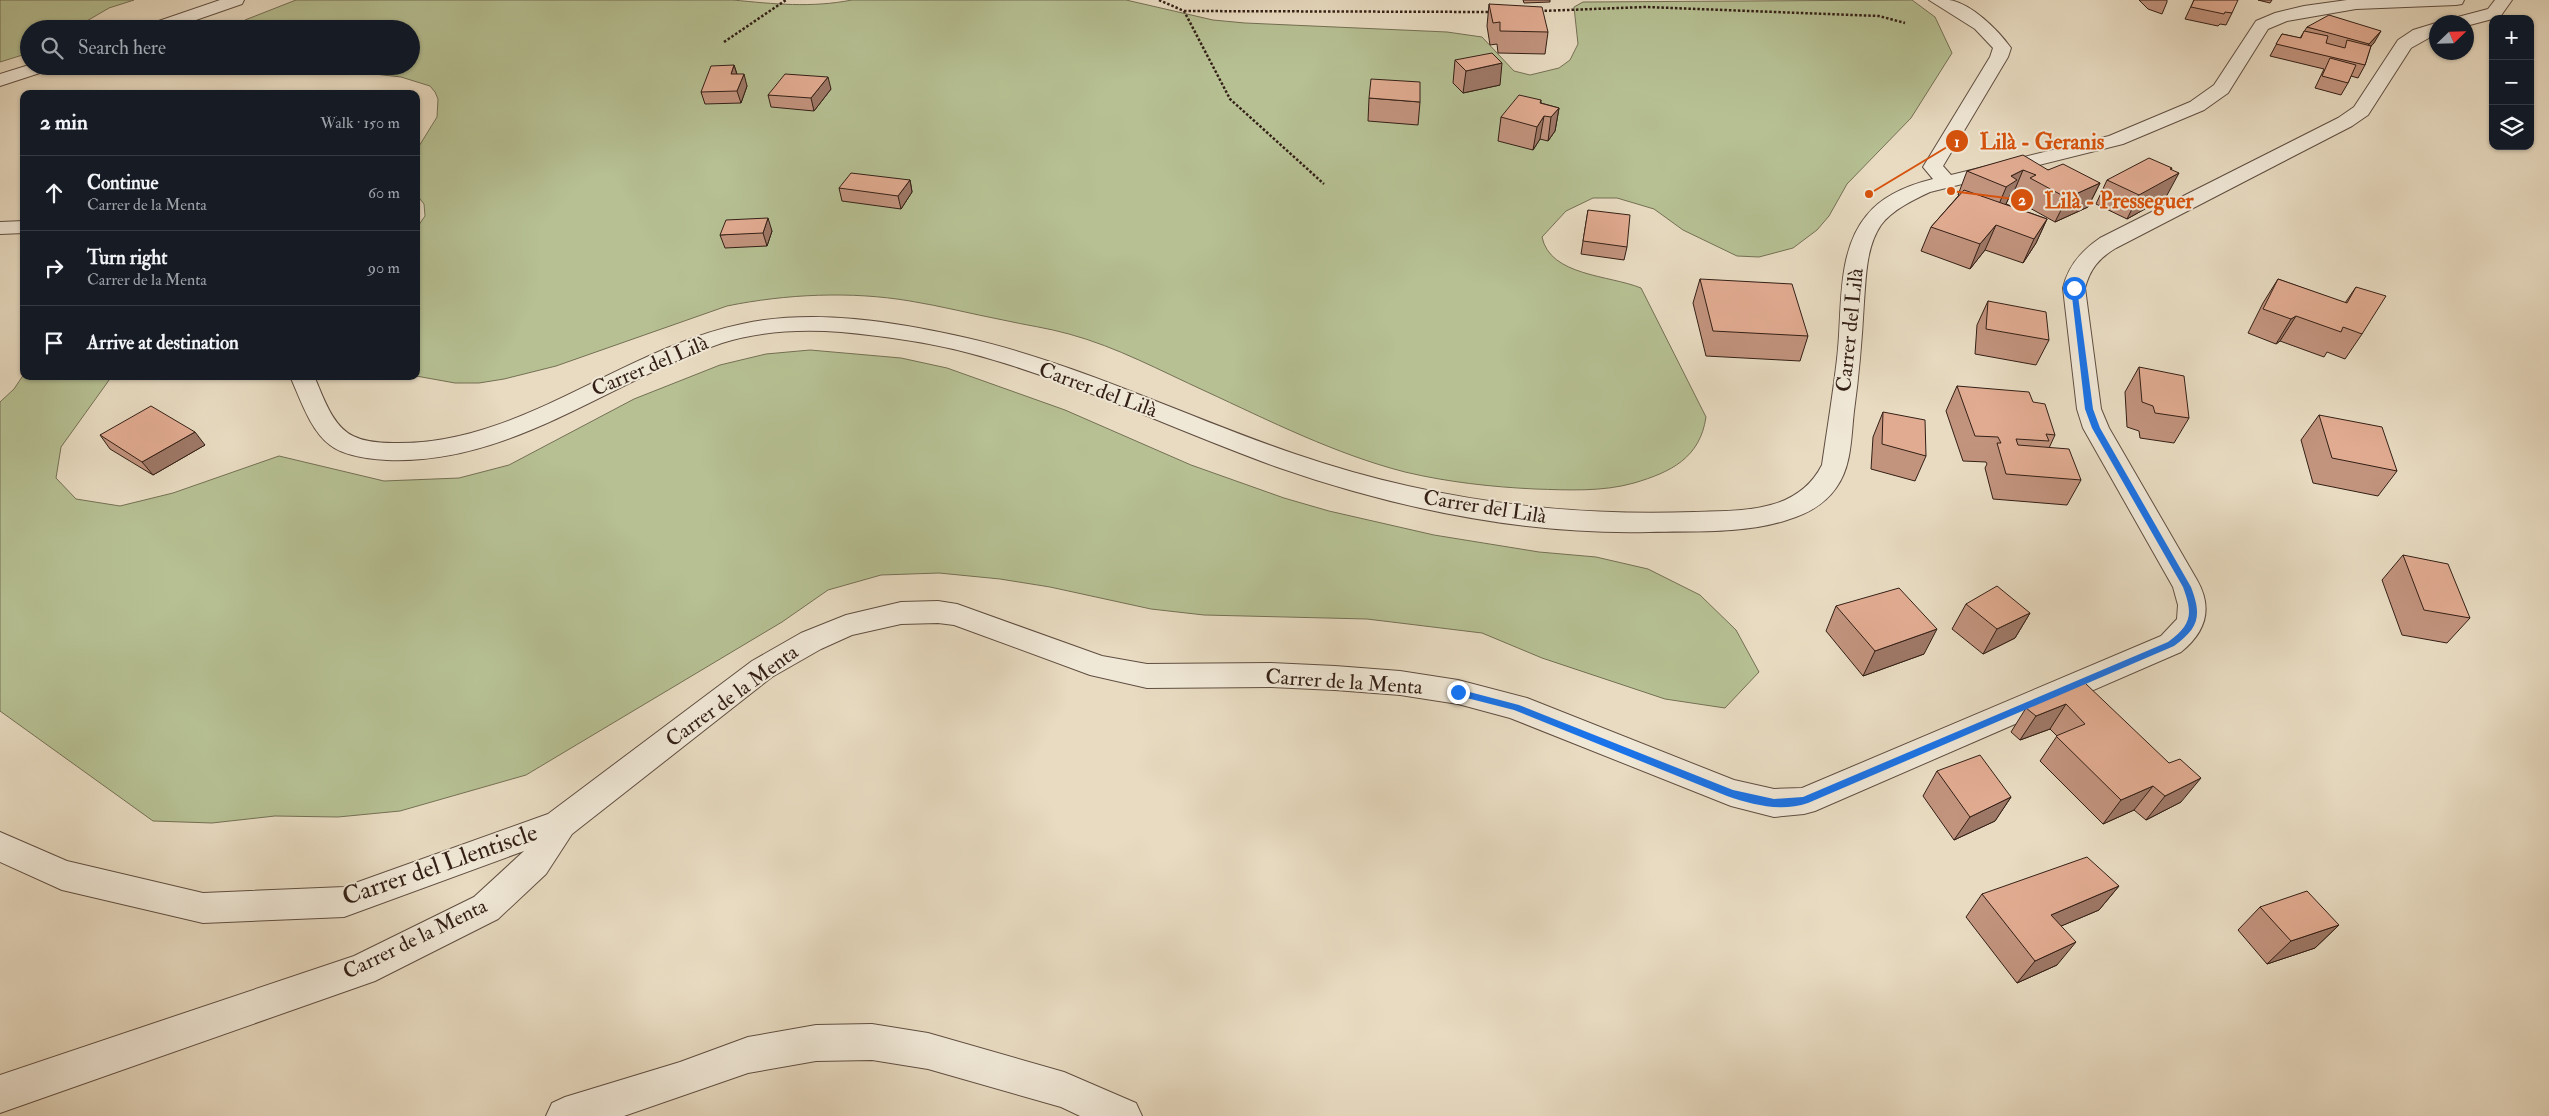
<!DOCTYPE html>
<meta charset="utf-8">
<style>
:root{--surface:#171b24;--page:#242831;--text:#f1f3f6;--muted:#9ea1a6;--line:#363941}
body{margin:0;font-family:"IM FELL Double Pica",serif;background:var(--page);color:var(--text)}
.controls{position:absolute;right:15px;top:15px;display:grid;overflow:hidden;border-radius:10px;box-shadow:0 1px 4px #0004}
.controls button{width:45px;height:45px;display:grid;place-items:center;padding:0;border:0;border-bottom:1px solid var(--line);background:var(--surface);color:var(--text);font:25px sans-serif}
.compass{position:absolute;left:2429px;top:15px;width:45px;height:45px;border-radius:50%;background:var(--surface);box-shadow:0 1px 4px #0004;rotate:67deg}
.stop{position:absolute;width:15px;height:15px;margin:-11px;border:4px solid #1a73e8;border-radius:50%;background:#fff}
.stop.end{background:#1a73e8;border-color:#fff;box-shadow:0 1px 5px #0008}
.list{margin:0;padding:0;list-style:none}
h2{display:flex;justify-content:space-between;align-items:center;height:65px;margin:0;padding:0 20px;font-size:21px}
h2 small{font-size:16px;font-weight:400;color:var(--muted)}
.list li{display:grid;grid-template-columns:32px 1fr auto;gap:15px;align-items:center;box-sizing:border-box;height:75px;padding:0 20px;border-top:1px solid var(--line)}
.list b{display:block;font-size:19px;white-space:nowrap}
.list p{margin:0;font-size:16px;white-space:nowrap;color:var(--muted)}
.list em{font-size:16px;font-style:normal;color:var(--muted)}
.icon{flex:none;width:28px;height:28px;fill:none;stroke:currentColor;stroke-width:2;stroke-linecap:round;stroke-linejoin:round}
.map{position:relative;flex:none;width:2549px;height:1116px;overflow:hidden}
.search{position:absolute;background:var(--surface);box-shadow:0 1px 4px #0004;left:20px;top:20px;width:400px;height:55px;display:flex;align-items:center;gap:12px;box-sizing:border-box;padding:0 18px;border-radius:28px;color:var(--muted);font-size:19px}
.panel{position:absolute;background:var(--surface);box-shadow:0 1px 4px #0004;left:20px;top:90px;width:400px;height:290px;border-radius:10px}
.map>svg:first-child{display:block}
.green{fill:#b6c093;stroke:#747054}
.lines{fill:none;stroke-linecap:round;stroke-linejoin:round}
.minor-casing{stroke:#604e41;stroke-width:2}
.path{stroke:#331f16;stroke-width:2.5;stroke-dasharray:2.5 2;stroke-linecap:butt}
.minor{fill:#f0e8d7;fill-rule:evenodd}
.wall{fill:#c2937d;stroke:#331f16}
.shaded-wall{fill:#9e7866;stroke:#331f16}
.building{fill:#e1ab91;stroke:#331f16}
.route{fill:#1a73e8}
.labels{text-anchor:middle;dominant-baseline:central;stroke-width:4;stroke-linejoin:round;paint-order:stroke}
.street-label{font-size:21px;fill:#331f16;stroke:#f0e8d7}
.near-street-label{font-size:25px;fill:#331f16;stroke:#f0e8d7}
.leader{fill:none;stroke:#d6530d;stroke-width:2}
.callout-dot{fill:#d6530d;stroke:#f0e8d7;stroke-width:2}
.mark-label{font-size:15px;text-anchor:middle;font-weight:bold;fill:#fff}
.callout-label{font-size:22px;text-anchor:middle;font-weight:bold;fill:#d6530d;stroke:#f0e8d7;stroke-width:4;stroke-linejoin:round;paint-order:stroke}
</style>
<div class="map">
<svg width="2549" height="1116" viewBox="0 0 2549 1116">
<rect width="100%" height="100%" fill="#e8dbc1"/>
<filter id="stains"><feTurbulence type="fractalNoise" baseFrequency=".004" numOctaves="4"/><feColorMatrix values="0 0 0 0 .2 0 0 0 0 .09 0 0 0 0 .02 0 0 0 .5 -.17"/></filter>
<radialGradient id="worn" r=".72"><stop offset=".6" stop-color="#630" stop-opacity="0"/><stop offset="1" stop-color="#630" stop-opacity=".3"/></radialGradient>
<path class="green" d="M 0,0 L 134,0 L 109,8 L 73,29 L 29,29 L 29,53 L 0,62 Z
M 296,0 L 733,0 C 774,4 811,8 852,0 L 1126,0 L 1213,20 L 1245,23 L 1447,32 L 1482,37 L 1514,71 L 1530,75 L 1559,68 L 1570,60 L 1578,44 L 1574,7 L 1583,2 L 1912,0 L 1935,17 L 1952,53 L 1911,118 L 1847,184 L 1829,216 L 1817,230 L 1793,248 L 1759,257 L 1737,256 L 1683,230 L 1654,209 L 1617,198 L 1593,198 L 1566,211 L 1542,237 C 1550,276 1609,275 1641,288 L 1706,417 C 1700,458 1671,472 1634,483 C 1602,492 1568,490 1535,489 C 1492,487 1447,482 1405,472 C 1335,454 1270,421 1205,391 C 1161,371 1117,347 1069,334 C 1048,328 1025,325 1003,320 C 972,314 941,306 910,301 C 851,291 786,294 727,306 L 556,366 L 504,379 L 479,383 L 455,383 L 416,376 L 416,229 L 425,216 L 424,204 L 416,194 L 416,151 L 437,117 L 438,99 L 435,92 L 430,86 L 401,77 L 304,66 L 411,66 L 411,29 L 239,29 L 245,20 Z
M 810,350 L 901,358 L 947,368 L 1065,410 L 1191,465 L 1284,498 L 1329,511 L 1434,535 L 1539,552 L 1596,557 L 1648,569 L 1700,595 L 1736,630 L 1759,672 L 1725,708 L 1665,699 L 1542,658 L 1482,633 L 1367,619 L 1204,615 L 1151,609 L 1050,587 L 1000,579 L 939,573 L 881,575 L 828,590 L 782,622 L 526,775 L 400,811 L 338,817 L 275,816 L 212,823 L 153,821 L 0,711 L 0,402 L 14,389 L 24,374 L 24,376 L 112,376 L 61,447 L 56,478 L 76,499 L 120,506 L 173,493 L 279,456 L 384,481 L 459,478 L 509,465 L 634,399 L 720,365 L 766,354 Z"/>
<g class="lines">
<defs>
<path id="minor" d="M 220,0 L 244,0 L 242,4 L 170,29 L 144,29 L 147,25 Z
M 1929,0 C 1935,0 1942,0 1949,0 C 1971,3 1998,30 2011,48 L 2008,57 L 1943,166 L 1951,175 L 2109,136 L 2190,102 L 2214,85 L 2256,21 L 2275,13 L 2304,6 L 2347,0 L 2464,0 L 2462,4 L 2456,5 L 2356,9 L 2287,21 L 2268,29 L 2228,93 L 2204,110 L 2123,144 L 1930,192 C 1913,200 1892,210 1881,225 C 1866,247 1866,277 1864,302 C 1862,339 1859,375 1854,411 C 1851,437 1852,466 1836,488 C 1824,505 1807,514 1787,520 C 1744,534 1694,531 1649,532 C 1523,535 1395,508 1277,467 C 1174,430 1075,381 969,353 C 928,342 883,336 841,332 C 801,329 760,331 722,343 C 610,381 511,465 387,460 C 369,459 344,456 330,445 C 310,430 300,398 290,376 L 314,376 C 323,396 332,426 353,436 C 365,442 380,443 393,443 C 520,446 621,349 742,324 C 813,308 897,322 967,338 C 1080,364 1186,417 1295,454 C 1423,498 1558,517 1694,512 C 1741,510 1797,514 1822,465 C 1827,430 1833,394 1837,359 C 1843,313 1835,253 1867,215 C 1883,195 1909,185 1933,179 L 1923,167 L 1990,57 L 1993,48 L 1975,29 Z
M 2495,0 L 2512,0 L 2500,17 L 2466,26 L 2466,22 L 2451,22 L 2454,18 L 2488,9 Z
M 2436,23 L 2436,34 L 2411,48 L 2368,115 L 2352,126 L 2116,248 C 2099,258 2090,269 2085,288 L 2101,409 L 2109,428 L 2197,580 C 2213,608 2206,632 2181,652 L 1815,811 L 1804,814 L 1774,817 L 1731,806 L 1510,718 L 1458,704 L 1400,695 L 1335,690 L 1271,687 L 1147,688 L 1090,675 L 954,625 L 938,623 L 901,624 L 852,635 L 821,649 L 772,677 L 572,834 L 546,874 L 498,919 L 375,981 L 0,1113 L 0,1075 L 354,956 L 474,897 L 524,851 L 344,917 L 203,923 L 62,890 L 0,862 L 0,832 L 67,861 L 203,893 L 344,887 L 548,814 L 752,661 L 801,633 L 846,615 L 901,602 L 938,601 L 957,604 L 1102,656 L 1147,664 L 1271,663 L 1335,666 L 1400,671 L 1458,680 L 1527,698 L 1734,780 L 1774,789 L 1802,788 L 2161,636 L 2177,619 L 2178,605 L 2173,587 L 2083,428 L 2077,409 L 2063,288 C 2068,266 2081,251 2100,238 L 2338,118 L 2354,107 L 2398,40 L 2413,30 Z
M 29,65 L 52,66 L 49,70 L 0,86 L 0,74 Z
M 24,221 L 24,233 L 0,234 L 0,222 Z
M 872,1024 L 928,1033 L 1064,1072 L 1136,1103 L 1142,1116 L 1080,1116 L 1061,1107 L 928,1069 L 872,1060 L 816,1061 L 748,1073 L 624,1116 L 546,1116 L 552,1103 L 565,1097 L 680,1062 L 748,1037 L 816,1025 Z"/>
</defs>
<use href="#minor" class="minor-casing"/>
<path class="path" d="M 1159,0 L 1184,11 L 1230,99 L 1324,184
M 1184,11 L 1491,12
M 1540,11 L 1646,7 L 1879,16 L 1905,23
M 724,42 L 786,0"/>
<use href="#minor" class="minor"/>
</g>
<path class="wall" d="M 1523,0 L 1550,0 L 1550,2 L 1524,3 Z
M 2139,0 L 2167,0 L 2167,2 L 2162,14 L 2148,9 Z
M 2194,0 L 2232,13 L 2226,25 L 2220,24 L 2218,26 L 2185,19 Z
M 2258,0 L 2272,0 L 2270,3 Z
M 1489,4 L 1548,32 L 1545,54 L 1498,53 L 1497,44 L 1490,45 L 1487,26 Z
M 2307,27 L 2374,43 L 2371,46 L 2365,65 L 2358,78 L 2351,76 L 2348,83 L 2341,95 L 2315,88 L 2324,69 L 2270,56 L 2282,34 L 2300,38 Z
M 1455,60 L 1500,85 L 1463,93 L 1453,83 Z
M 734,65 L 737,74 L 747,86 L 741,103 L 705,104 L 701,92 Z
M 831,89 L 814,111 L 771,107 L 768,95 Z
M 1369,98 L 1420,102 L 1418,125 L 1368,121 Z
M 1541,100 L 1541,103 L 1559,108 L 1555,131 L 1548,141 L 1540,139 L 1533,150 L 1498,141 L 1501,117 Z
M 2048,170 L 2100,183 L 2088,207 L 2055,222 L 2019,202 L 2021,197 L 2013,194 L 2010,195 L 2006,204 L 2047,219 L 2036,243 L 2023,263 L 1985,250 L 1970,269 L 1921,251 L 1931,227 L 1959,195 L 1958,195 L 1967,171 Z
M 2171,170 L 2166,197 L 2127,219 L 2096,204 L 2107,180 Z
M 910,180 L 912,192 L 901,209 L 842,201 L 839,188 Z
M 1588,210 L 1627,247 L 1624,260 L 1581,254 Z
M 772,231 L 767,246 L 725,248 L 720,235 Z
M 1700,279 L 1808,336 L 1800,361 L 1706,356 L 1693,303 Z
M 2278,279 L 2345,303 L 2356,287 L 2362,334 L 2345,359 L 2327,352 L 2324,357 L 2280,341 L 2276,344 L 2248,333 L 2263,303 Z
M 1988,301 L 2049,340 L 2036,365 L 1975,354 L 1977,325 Z
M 2139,367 L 2189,418 L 2174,443 L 2140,438 L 2139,431 L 2127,427 L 2125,392 Z
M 1957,386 L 2055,435 L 2049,448 L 2081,480 L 2067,505 L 1993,499 L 1985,468 L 1987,464 L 1986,462 L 1963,461 L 1946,411 Z
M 1883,412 L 1926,456 L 1915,481 L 1871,469 L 1873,437 Z
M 2319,415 L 2397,471 L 2378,496 L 2313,483 L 2301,440 Z
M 100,435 L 205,445 L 153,475 L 110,449 Z
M 2403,555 L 2470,618 L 2447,643 L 2402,635 L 2382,580 Z
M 1966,604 L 2030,613 L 2015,638 L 1983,654 L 1952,629 Z
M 1836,606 L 1924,654 L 1863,676 L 1826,631 Z
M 2085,683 L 2181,802 L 2146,820 L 2134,810 L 2103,824 L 2040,761 L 2057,736 L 2050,729 L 2020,740 L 2011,732 L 2026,708 Z
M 1937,771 L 2011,797 L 1995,821 L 1954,840 L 1923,796 Z
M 2119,886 L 2099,910 L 2061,926 L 2057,965 L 2017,983 L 1966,917 L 1982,894 Z
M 2260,907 L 2339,925 L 2315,948 L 2267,964 L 2238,930 Z"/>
<path class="shaded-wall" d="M 2381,31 L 2374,43 L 2362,56 L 2369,44 Z
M 1502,63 L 1500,85 L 1463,93 L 1466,71 Z
M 734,65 L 738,78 L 731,74 Z
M 744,74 L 747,86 L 741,103 L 737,91 Z
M 828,77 L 831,89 L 814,111 L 811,98 Z
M 1559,108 L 1555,131 L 1548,141 L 1551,117 Z
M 1544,116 L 1540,139 L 1533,150 L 1537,127 Z
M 2172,168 L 2166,180 L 2179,173 L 2166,197 L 2127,219 L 2139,195 Z
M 2023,170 L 2013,194 L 2010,195 L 2006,204 L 1996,211 L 2011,176 Z
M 910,180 L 912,192 L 901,209 L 898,196 Z
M 2100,183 L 2088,207 L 2055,222 L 2067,198 Z
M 768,218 L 772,231 L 767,246 L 763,233 Z
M 2047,219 L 2036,243 L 2023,263 L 2034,239 Z
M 1996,225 L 1985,250 L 1970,269 L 1980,244 Z
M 2296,316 L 2280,341 L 2276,344 L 2291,319 Z
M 195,432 L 205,445 L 153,475 L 142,462 Z
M 2030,613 L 2015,638 L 1983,654 L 1997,629 Z
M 1937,629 L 1924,654 L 1863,676 L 1875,651 Z
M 2066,704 L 2050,729 L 2020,740 L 2036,716 Z
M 2201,778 L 2181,802 L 2146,820 L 2165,796 Z
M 2153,786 L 2134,810 L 2103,824 L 2121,800 Z
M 2011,797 L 1995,821 L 1954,840 L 1970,817 Z
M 2119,886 L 2099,910 L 2033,938 L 2051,915 Z
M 2339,925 L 2315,948 L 2267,964 L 2291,941 Z
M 2076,942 L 2057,965 L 2017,983 L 2035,961 Z"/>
<path class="building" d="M 2194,0 L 2238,0 L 2232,13 L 2225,12 L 2224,14 L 2191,7 Z
M 1489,4 L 1542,7 L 1548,32 L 1500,31 L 1500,22 L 1493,23 Z
M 2329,15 L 2381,31 L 2369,44 L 2307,27 Z
M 2304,31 L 2328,36 L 2326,43 L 2345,48 L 2347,40 L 2371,46 L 2365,65 L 2276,44 L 2282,34 L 2301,38 Z
M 1492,53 L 1502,63 L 1466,71 L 1455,60 Z
M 2330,58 L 2356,65 L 2348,83 L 2322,76 Z
M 734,65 L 731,74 L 744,74 L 737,91 L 701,92 L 711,66 Z
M 785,74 L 828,77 L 811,98 L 768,95 Z
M 1371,79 L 1420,82 L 1420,102 L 1369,98 Z
M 1519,95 L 1541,100 L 1540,103 L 1559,108 L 1551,117 L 1544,116 L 1537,127 L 1501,117 Z
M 2023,155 L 2048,170 L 2063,164 L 2100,183 L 2067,198 L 2030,178 L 2036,175 L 2023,170 L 2011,176 L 2017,180 L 2006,187 L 1967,171 Z
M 2149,158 L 2172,168 L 2170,169 L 2179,173 L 2139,195 L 2107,180 Z
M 851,173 L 910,180 L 898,196 L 839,188 Z
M 1964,190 L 2047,219 L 2034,239 L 1996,225 L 1980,244 L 1931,227 Z
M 1588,210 L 1630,215 L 1627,247 L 1583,241 Z
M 768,218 L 763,233 L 720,235 L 726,220 Z
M 1700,279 L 1792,284 L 1808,336 L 1713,331 Z
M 2278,279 L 2347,303 L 2356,287 L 2386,296 L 2362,334 L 2343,327 L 2341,332 L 2296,316 L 2291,319 L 2263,309 Z
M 1988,301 L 2046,312 L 2049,340 L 1986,329 Z
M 2139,367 L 2184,376 L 2189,418 L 2155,413 L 2153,406 L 2142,402 Z
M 1957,386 L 2029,392 L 2033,402 L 2045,404 L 2055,435 L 2046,434 L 2049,441 L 2016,439 L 2018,445 L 2069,449 L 2081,480 L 2006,474 L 1997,443 L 2001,443 L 1998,437 L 1975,436 Z
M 151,406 L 195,432 L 142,462 L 100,435 Z
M 1883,412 L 1925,420 L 1926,456 L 1882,444 Z
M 2319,415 L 2382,427 L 2397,471 L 2332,458 Z
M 2403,555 L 2448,564 L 2470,618 L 2424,610 Z
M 1997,586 L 2030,613 L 1997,629 L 1966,604 Z
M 1899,588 L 1937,629 L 1875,651 L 1836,606 Z
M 2085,683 L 2169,763 L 2180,759 L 2201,778 L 2165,796 L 2153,786 L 2121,800 L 2056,736 L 2085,724 L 2066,704 L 2036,716 L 2026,708 Z
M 1980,755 L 2011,797 L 1970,817 L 1937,771 Z
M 2087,857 L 2119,886 L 2051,915 L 2076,942 L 2035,961 L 1982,894 Z
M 2307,891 L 2339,925 L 2291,941 L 2260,907 Z"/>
<path class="route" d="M 2074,287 L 2077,288 L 2093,409 L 2100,428 L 2191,587 C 2202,616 2199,628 2174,646 L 1808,803 C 1781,812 1753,805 1727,796 L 1514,710 L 1455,695 L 1455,690 L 1458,689 L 1519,705 L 1733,790 L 1774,799 L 1803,797 L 2168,642 C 2192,624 2193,614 2183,587 L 2092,428 L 2085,409 L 2071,288 Z"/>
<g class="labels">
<g class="street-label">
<text transform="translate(1850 330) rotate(-84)">Carrer del Lilà</text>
<text transform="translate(650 366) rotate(-23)">Carrer del Lilà</text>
<text transform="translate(1098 390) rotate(20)">Carrer del Lilà</text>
<text transform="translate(1485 507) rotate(9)">Carrer del Lilà</text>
<text transform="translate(1344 682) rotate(4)">Carrer de la Menta</text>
<text transform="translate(732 696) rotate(-36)">Carrer de la Menta</text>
<text transform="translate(415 939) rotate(-26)">Carrer de la Menta</text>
</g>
<g class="near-street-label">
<text transform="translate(440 865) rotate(-19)">Carrer del Llentiscle</text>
</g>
</g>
<path class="leader" d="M1869 194L1957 141M1951 191L2022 200"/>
<g class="callout-dot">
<circle cx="1869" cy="194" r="5"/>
<circle cx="1951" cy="191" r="5"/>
<circle cx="1957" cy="141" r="12"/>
<circle cx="2022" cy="200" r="12"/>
</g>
<g class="mark-label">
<text x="1957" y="147">1</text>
<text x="2022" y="205">2</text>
</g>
<g class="callout-label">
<text x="2042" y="149">Lilà - Geranis</text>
<text x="2119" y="208">Lilà - Presseguer</text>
</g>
<rect width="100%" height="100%" filter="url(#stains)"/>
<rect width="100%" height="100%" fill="url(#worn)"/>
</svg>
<div class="controls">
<button>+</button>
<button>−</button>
<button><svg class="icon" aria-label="layers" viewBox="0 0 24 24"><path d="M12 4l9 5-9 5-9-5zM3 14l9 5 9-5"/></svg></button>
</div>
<svg class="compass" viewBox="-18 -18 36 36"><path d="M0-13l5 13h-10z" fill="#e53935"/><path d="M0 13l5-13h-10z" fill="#9ea1a6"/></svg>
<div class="stop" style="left:2074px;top:288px"></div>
<div class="stop end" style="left:1458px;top:692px"></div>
<div class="search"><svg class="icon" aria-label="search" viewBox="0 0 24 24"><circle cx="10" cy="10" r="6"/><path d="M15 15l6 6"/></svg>Search here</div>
<section class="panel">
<h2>2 min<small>Walk · 150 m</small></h2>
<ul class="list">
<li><svg class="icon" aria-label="ahead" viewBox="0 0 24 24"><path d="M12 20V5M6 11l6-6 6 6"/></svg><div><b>Continue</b><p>Carrer de la Menta</p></div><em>60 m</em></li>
<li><svg class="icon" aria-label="right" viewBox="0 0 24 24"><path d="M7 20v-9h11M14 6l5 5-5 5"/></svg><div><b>Turn right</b><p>Carrer de la Menta</p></div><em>90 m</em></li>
<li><svg class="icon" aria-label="arrive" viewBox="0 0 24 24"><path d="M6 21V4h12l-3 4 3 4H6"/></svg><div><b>Arrive at destination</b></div></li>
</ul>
</section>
</div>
